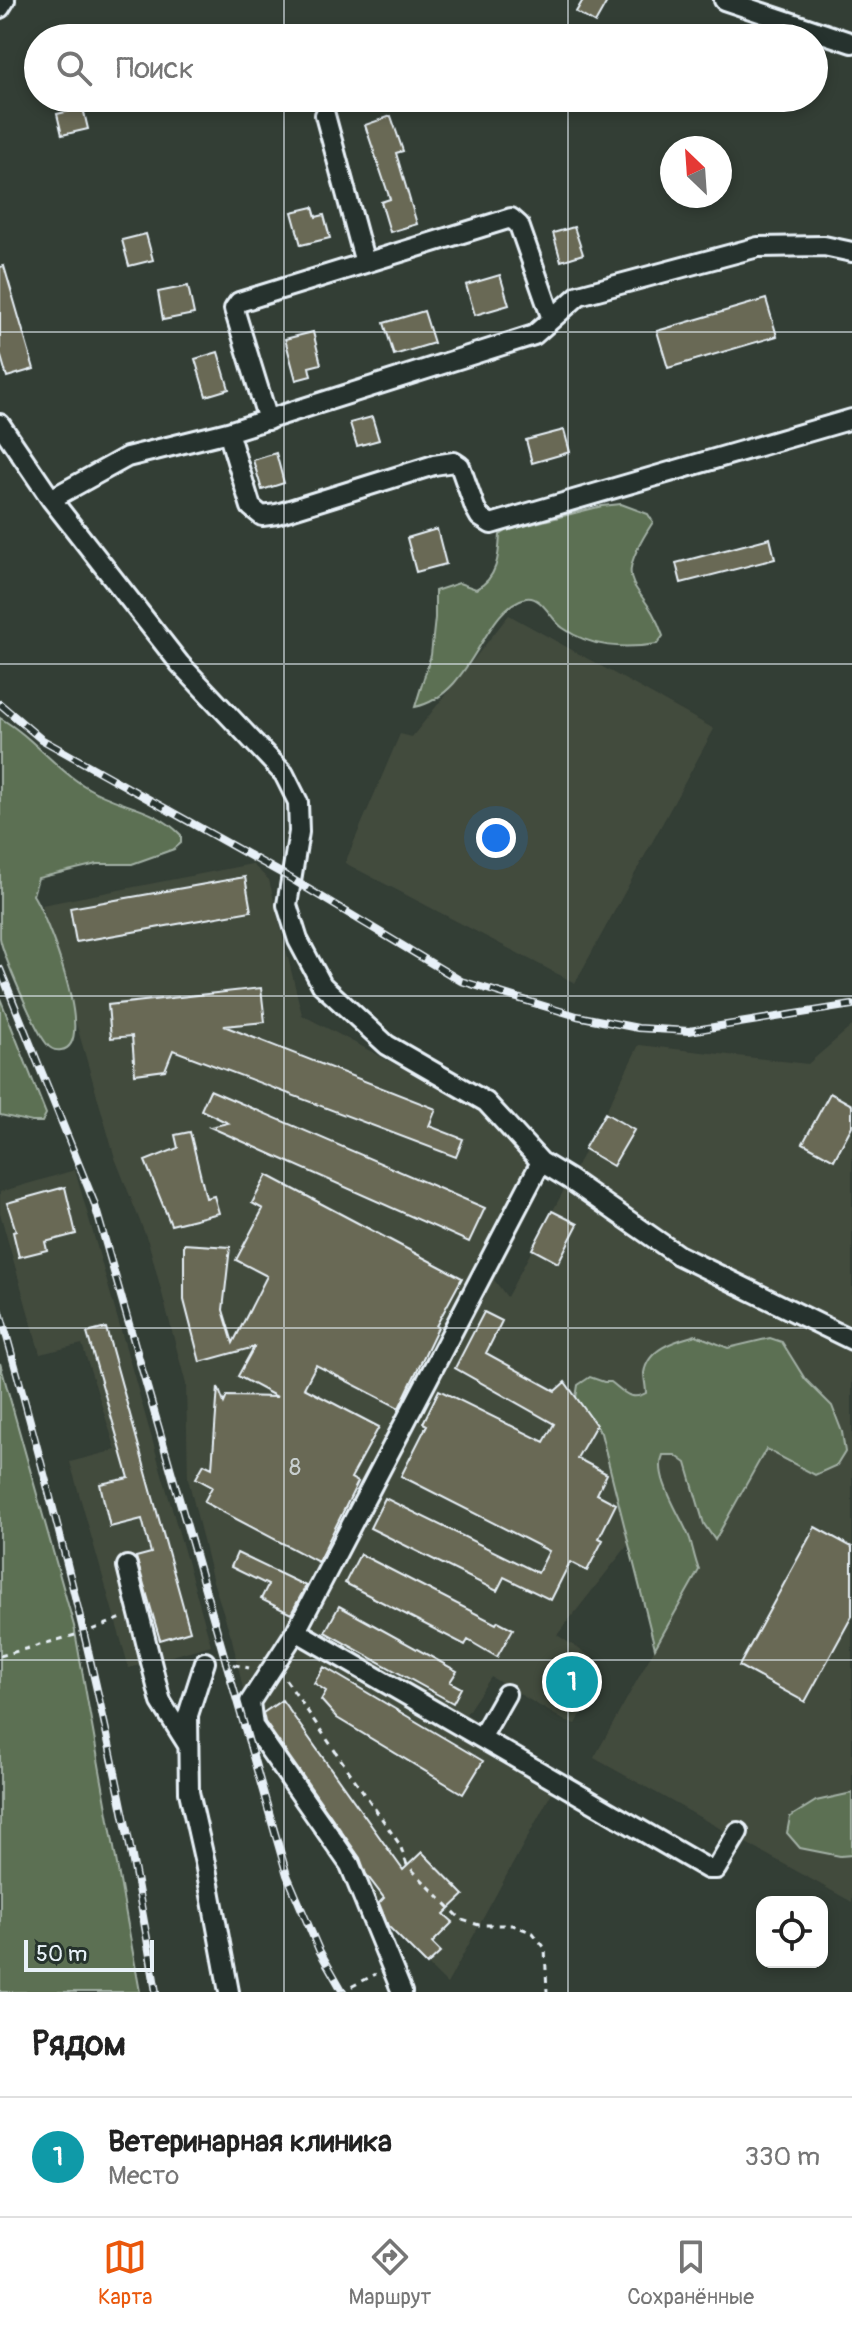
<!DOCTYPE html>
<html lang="ru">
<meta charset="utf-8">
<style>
:root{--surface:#fff;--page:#f2f2f2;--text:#222;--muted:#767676;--line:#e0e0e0;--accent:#ea580c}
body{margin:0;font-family:Pangolin,sans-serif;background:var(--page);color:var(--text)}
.controls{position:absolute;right:24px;bottom:24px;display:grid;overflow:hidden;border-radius:16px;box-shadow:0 4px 12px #0003}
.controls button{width:72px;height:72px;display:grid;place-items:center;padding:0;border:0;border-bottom:2px solid var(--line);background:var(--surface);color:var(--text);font:40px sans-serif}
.compass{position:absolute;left:660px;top:136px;width:72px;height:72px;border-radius:50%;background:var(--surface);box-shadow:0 4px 12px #0003;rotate:335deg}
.scale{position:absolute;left:24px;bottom:20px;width:130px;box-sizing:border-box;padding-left:8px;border:4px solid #e8f1f8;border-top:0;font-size:22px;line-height:28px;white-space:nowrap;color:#e8f1f8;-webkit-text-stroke:6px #26332d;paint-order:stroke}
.you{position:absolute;left:496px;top:838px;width:28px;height:28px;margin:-20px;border:6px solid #fff;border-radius:50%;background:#1a73e8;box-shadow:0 0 0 12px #1a73e833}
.badge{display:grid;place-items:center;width:52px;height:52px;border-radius:50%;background:var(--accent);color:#fff;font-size:26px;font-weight:700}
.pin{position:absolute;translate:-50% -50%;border:4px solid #fff;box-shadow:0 2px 8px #0006}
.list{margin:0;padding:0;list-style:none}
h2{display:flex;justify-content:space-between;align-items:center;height:104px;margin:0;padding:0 32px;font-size:34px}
h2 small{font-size:26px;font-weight:400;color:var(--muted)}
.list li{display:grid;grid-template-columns:52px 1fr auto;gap:24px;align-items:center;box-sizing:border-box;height:120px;padding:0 32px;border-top:2px solid var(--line)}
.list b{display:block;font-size:30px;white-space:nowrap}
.list p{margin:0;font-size:26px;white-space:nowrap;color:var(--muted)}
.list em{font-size:26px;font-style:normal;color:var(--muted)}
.icon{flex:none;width:44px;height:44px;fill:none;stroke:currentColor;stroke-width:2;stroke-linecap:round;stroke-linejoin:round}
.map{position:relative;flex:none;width:852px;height:1992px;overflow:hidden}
.search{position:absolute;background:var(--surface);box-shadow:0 4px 12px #0003;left:24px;right:24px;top:24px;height:88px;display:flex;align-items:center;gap:20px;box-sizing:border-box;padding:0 28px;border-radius:44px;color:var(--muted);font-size:30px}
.sheet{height:224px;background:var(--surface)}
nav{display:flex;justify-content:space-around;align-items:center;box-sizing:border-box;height:112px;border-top:2px solid var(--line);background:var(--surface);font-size:22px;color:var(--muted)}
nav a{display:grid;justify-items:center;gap:4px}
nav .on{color:var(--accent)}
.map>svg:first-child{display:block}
.built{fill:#434b3e}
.green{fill:#5c6f52;stroke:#a2b0a5;stroke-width:2}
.building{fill:#696954;stroke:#e8f1f8;stroke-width:2}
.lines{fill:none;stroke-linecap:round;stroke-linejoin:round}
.minor-casing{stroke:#e8f1f8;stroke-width:24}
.path{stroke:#e8f1f8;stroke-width:3;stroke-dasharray:6 6;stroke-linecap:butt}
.minor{stroke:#26332d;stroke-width:18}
.rail-casing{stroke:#e8f1f8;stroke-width:8}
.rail{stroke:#26332d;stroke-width:5;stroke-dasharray:15;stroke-linecap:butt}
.grid{fill:none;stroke:#e8f1f8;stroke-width:2;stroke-opacity:0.55}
.labels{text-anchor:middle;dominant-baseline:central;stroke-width:8;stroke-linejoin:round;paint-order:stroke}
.number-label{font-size:24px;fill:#c8cfcf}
</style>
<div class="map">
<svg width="852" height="1992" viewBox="0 0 852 1992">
<rect width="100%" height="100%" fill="#333e35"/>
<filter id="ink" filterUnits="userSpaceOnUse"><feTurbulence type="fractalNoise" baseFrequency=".0125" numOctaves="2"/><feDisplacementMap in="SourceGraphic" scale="16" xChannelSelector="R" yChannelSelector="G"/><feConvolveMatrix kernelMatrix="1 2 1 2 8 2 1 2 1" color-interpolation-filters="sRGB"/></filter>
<g filter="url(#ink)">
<path class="built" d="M 509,615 L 714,729 L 575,983 L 345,863 L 400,734 L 412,737 Z
M 252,864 L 269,880 L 302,1015 L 484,1111 L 527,1161 L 548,1175 L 494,1280 L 507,1297 L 605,1113 L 639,1045 L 808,1064 L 852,1026 L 852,1902 L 594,1758 L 655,1648 L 628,1545 L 557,1635 L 599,1662 L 602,1673 L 576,1724 L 567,1722 L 491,1677 L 466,1714 L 563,1772 L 447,1984 L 372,1910 L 253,1734 L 232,1639 L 212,1578 L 188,1478 L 186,1384 L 149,1244 L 115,1158 L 42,905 Z
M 75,1170 L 211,1645 L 129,1668 L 70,1462 L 116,1450 L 82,1344 L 40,1354 L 0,1213 L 0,1192 Z"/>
<path class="green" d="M 621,504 L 648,514 L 653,522 C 607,593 643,577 663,636 L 657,644 C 624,649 591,648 563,628 C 551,620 542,595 526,598 C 482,608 475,694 415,707 L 431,655 L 435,618 L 435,591 L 459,583 L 476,589 C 497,579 499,556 500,535 L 508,530 L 602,506 Z
M 0,718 C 33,737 55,769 88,788 C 119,807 155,807 181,835 L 181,843 L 174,849 L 132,864 L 97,864 L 38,878 L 33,895 C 45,913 99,1046 61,1050 C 54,1051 50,1049 46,1043 C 35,1029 3,955 0,938 C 0,917 0,892 0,871 C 0,820 0,769 0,718 Z
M 0,998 L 46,1114 L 42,1122 L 32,1122 L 0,1115 Z
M 696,1335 L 728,1348 L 770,1338 L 782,1342 L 805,1379 L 832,1406 L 842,1432 L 845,1452 L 837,1465 L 815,1475 L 766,1449 L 715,1540 L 704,1524 L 686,1463 L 675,1455 L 663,1455 C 653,1477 682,1517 690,1539 C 693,1549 695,1560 699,1570 L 655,1648 L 601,1433 L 576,1398 L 578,1385 L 590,1377 L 604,1382 L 611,1382 C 623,1391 630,1402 646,1393 C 646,1387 644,1379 644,1373 C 648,1348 675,1341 696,1335 Z
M 0,1363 L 74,1626 L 140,1992 L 0,1992 Z
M 852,1793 L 852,1855 L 840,1856 L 800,1848 L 787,1833 L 790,1817 L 816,1801 Z"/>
<path class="building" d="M 583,0 L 608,0 L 595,23 L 576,12 Z
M 83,108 L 88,129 L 62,135 L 57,114 Z
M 391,116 L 403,151 L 396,153 L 417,224 L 390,232 L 381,202 L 390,199 L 365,125 Z
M 313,207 L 316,217 L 324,215 L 330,238 L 301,245 L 292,212 Z
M 574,227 L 583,254 L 561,261 L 553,233 Z
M 146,234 L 153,260 L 129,266 L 122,240 Z
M 4,266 L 34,369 L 7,377 L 0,353 L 0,267 Z
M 500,275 L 509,305 L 475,315 L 466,285 Z
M 188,286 L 194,314 L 163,320 L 158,292 Z
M 766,299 L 777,336 L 668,368 L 657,331 Z
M 424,311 L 434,343 L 394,355 L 384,323 Z
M 313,332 L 321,364 L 309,367 L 311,376 L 296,380 L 285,339 Z
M 218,352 L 229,389 L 206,396 L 195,359 Z
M 372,417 L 379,440 L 357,446 L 350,423 Z
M 564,430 L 570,452 L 532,463 L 526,440 Z
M 276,453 L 284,483 L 262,490 L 253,460 Z
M 437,529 L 446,564 L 416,572 L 407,538 Z
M 770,538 L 775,559 L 681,583 L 676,563 Z
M 245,877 L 251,911 L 76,942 L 70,908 Z
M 261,988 L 265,1022 L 224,1026 L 436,1109 L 429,1126 L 463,1139 L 456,1157 L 173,1050 L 165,1070 L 135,1074 L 132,1036 L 111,1038 L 108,1005 Z
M 210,1090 L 485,1208 L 469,1242 L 210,1127 L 228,1123 L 201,1110 Z
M 830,1093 L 852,1105 L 852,1126 L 834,1160 L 803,1143 Z
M 605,1113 L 634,1130 L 613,1166 L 584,1149 Z
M 190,1132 L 206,1198 L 214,1196 L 219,1213 L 171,1225 L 145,1161 L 178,1148 L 175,1135 Z
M 267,1175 L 462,1278 L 436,1326 L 438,1327 L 399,1408 L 316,1365 L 304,1388 L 379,1427 L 351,1478 L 358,1482 L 318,1562 L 204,1502 L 212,1487 L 196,1478 L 204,1464 L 212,1468 L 218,1387 L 224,1403 L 227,1396 L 277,1397 L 238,1376 L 254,1347 L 200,1362 L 184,1300 L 184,1244 L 230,1247 L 223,1310 L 233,1343 L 267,1276 L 236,1260 L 263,1209 L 252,1203 Z
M 65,1187 L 76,1234 L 45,1242 L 47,1250 L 19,1257 L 13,1232 L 16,1231 L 7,1203 Z
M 552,1211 L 578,1224 L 558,1263 L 532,1249 Z
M 484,1312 L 502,1321 L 486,1353 L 555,1391 L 565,1382 L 596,1425 L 577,1458 L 607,1474 L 597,1494 L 616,1504 L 599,1538 L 603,1540 L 587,1571 L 570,1562 L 551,1600 L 504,1577 L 497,1591 L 370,1528 L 385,1498 L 538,1573 L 549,1551 L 401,1476 L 427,1425 L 423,1423 L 439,1390 L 544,1442 L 554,1424 L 455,1368 Z
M 106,1328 L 190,1631 L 160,1640 L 136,1557 L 151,1553 L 142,1519 L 110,1527 L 100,1484 L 129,1478 L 87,1333 Z
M 815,1527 L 852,1547 L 852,1616 L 805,1702 L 739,1666 Z
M 237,1553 L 306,1586 L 291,1614 L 261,1599 L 268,1585 L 231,1567 Z
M 360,1554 L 496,1624 L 498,1621 L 513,1629 L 497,1657 L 468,1640 L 465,1645 L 345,1583 Z
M 339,1606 L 457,1671 L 450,1682 L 461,1688 L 453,1703 L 325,1632 Z
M 567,1657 L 596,1675 L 577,1707 L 547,1688 Z
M 324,1667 L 483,1761 L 463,1794 L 337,1718 L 321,1700 L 326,1691 L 314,1683 Z
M 282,1700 L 403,1870 L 422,1852 L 464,1895 L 444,1914 L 453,1922 L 432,1943 L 441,1952 L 427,1965 L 388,1926 L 379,1903 L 384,1898 L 366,1874 L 360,1858 L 265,1722 L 263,1713 Z"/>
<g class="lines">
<defs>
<path id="minor" d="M 724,0 L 852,43
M 0,8 L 5,0
M 325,115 L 365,263
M 268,420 L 234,309 L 239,302 L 511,218 L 519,225 L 552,319
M 0,424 L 51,499 L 180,664 L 284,774 L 298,802 L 299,832 L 287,905 L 298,940 L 322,985 L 387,1045 L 486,1102 L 541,1162 L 296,1631 L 708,1869 L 716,1869 L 738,1832
M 228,432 L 251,507 L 262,516 L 277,514 L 434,465 L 454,462 L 460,466 L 475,508 L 480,517 L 491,524 L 852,419
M 51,499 L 127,457 L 228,432 L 534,335 L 579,295 L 758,247 L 824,246 L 852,252
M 541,1162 L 569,1179 L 678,1255 L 852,1340
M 127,1566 L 161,1702 L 188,1745
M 296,1631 L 250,1702 L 253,1726 L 350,1865 L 402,1992
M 205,1662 L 188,1715 L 189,1792 L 205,1863 L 229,1992
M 481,1738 L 506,1694"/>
</defs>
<use href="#minor" class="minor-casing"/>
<path class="path" d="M 0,1656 L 86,1632 L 122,1618
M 222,1662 L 249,1668
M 286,1680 L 400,1845 L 407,1865 L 462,1920 L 479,1925 L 513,1925 L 533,1933 L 545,1948 L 547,1992
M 341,1992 L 376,1974"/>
<use href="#minor" class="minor"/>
<defs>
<path id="rail" d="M 0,704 L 41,739 L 290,878 L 461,981 L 577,1016 L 638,1028 L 689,1031 L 852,1005
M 0,969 L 94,1202 L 287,1875 L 319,1950 L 343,1992
M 0,1312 C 63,1536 119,1762 156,1992"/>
</defs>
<use href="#rail" class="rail-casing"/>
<use href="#rail" class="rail"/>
</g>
</g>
<path class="grid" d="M 284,0 L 284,38M 568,0 L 568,38M 284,98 L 284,1992M 568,98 L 568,1992M 0,332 L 852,332M 0,664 L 852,664M 0,996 L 852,996M 0,1328 L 852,1328M 0,1660 L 852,1660"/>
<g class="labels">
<g class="number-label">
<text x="295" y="1467">8</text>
</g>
</g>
</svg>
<div class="controls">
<button><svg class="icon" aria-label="locate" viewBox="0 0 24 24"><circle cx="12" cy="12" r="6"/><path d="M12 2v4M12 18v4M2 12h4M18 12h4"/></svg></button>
</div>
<svg class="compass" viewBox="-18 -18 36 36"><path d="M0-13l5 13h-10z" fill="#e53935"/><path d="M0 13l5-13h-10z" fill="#767676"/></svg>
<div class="scale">50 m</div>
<div class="you"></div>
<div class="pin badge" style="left:572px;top:1682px;background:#0f9aa8">1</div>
<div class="search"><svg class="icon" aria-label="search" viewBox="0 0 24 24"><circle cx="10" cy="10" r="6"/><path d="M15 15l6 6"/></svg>Поиск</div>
</div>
<section class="sheet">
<h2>Рядом<small></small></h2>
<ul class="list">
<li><span class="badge" style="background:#0f9aa8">1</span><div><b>Ветеринарная клиника</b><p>Место</p></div><em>330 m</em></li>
</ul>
</section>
<nav>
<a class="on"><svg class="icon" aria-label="map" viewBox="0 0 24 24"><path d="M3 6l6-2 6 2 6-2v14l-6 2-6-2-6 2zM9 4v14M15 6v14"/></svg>Карта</a>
<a><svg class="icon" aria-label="directions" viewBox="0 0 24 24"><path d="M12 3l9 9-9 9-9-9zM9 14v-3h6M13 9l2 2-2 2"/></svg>Маршрут</a>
<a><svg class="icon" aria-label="saved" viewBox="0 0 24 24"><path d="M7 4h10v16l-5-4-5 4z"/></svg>Сохранённые</a>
</nav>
